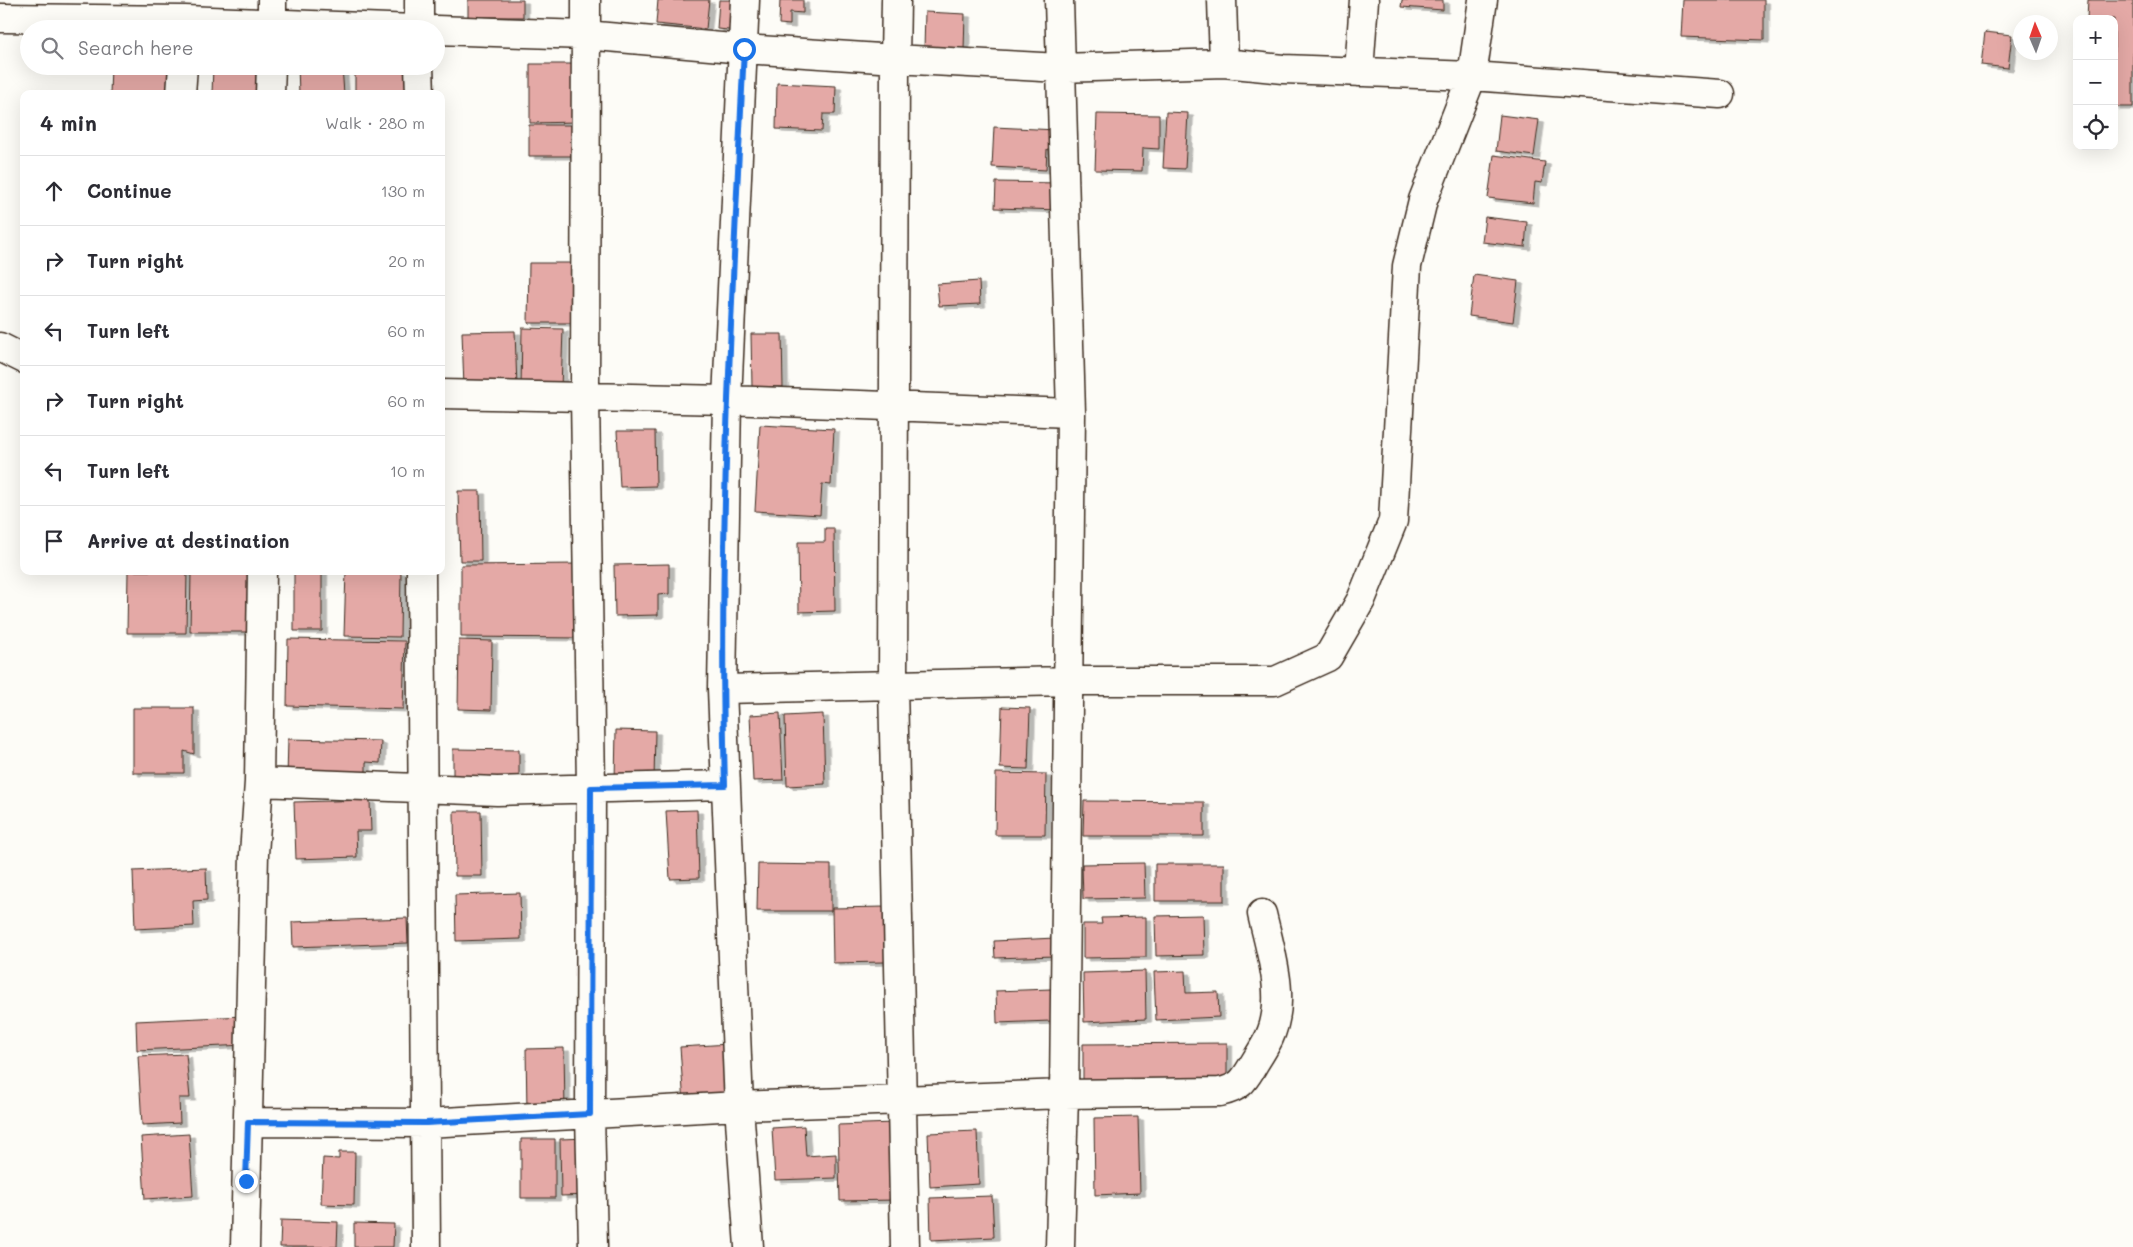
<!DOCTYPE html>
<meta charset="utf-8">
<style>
:root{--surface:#fff;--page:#f2f2f3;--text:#2b2b33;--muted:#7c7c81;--line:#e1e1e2}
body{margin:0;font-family:Mali,sans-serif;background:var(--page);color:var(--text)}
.controls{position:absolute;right:15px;top:15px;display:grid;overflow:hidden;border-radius:10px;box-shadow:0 5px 20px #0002}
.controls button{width:45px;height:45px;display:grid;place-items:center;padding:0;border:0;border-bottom:1px solid var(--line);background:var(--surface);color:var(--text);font:25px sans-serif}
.compass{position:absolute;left:2013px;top:15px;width:45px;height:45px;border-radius:50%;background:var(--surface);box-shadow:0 5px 20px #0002;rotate:358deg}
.stop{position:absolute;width:15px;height:15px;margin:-11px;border:4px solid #1a73e8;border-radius:50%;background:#fff}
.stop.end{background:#1a73e8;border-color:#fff;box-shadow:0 1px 5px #0008}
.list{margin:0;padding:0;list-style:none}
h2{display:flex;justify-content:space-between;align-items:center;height:65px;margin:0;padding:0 20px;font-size:21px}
h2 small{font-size:16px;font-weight:400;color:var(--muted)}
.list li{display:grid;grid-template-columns:32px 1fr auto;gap:15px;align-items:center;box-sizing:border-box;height:70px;padding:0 20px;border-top:1px solid var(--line)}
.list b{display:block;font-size:19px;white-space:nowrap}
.list em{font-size:16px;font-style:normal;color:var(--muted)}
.icon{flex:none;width:28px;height:28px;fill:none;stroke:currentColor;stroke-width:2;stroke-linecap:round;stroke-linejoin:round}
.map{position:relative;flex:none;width:2133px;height:1247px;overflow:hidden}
.search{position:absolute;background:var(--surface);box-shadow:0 5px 20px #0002;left:20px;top:20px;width:425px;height:55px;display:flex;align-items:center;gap:12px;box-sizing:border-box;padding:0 18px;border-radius:28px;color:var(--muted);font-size:19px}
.panel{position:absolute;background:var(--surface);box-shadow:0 5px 20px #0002;left:20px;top:90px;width:425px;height:485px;border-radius:10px}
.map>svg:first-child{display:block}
.building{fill:#e4a9a6;stroke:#3b2a1e;filter:url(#shadow)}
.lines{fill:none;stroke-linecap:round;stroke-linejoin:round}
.street-casing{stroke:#3b2a1e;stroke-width:31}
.street{stroke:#fdfcf7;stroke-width:28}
.route{stroke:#1a73e8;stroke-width:6}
</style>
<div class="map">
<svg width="2133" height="1247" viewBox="0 0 2133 1247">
<defs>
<filter id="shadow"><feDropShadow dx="5.5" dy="3" stdDeviation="0" flood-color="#0004"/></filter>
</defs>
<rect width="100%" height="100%" fill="#fdfcf7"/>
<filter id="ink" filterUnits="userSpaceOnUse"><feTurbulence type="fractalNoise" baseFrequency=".02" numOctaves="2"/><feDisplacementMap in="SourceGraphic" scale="10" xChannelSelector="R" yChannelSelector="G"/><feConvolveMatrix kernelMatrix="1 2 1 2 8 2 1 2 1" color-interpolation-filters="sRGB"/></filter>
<g filter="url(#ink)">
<path class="building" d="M 468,0 L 523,0 L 523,17 L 468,17 Z
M 658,0 L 709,0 L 706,29 L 656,24 Z
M 719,0 L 742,0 L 740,31 L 717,29 Z
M 780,0 L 803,0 L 803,13 L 790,12 L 790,25 L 779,24 Z
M 1402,0 L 1443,0 L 1443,10 L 1401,7 Z
M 1683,0 L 1764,0 L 1764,40 L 1681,37 Z
M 2088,0 L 2133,0 L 2133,107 L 2114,107 L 2114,19 L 2087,19 Z
M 925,12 L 965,14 L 964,50 L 924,49 Z
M 1985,32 L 2012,35 L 2008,68 L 1981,65 Z
M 530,64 L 578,64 L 578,122 L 530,123 Z
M 111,66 L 178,66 L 177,94 L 110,94 Z
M 213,66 L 267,66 L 266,94 L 212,94 Z
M 298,66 L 342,66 L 344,94 L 299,94 Z
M 355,66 L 415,66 L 415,94 L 355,94 Z
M 777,83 L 836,86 L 835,114 L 823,114 L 822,131 L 776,129 Z
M 1166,112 L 1188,113 L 1185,169 L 1163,168 Z
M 1097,114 L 1159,115 L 1159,149 L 1143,148 L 1142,171 L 1095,170 Z
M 1500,115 L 1539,120 L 1534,156 L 1496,151 Z
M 529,125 L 578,125 L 578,156 L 529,156 Z
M 994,127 L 1057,130 L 1056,152 L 1047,149 L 1046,170 L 992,167 Z
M 1494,155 L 1545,162 L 1542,183 L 1535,182 L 1533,203 L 1488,198 Z
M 996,182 L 1060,183 L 1060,210 L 995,208 Z
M 1485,217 L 1527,222 L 1525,247 L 1482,242 Z
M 529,263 L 582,263 L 582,323 L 528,323 Z
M 1474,275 L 1518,281 L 1513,322 L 1469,316 Z
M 979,281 L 980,304 L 939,306 L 937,284 Z
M 522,328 L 563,329 L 561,388 L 521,388 Z
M 515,331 L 517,387 L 464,388 L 462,332 Z
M 751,334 L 782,334 L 783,387 L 752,387 Z
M 760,425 L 834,429 L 831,485 L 822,484 L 820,515 L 755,511 Z
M 617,431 L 655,431 L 656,486 L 620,487 Z
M 458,491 L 480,491 L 481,561 L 460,561 Z
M 825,528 L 834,528 L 835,611 L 799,612 L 798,542 L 825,542 Z
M 580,564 L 580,638 L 461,637 L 461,565 Z
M 669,564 L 669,594 L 658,595 L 658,615 L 615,616 L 614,565 Z
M 128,571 L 187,571 L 186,633 L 127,633 Z
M 191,571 L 250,571 L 250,632 L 190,632 Z
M 294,571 L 322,571 L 322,631 L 294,631 Z
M 346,571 L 401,571 L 400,637 L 344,636 Z
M 288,639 L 405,641 L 403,709 L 287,706 Z
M 459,640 L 492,641 L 491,710 L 458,709 Z
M 1002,707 L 1030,708 L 1028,769 L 1000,768 Z
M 133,708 L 194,708 L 194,754 L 184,751 L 184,773 L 133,773 Z
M 780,713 L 783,780 L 753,781 L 750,715 Z
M 823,714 L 825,784 L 787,786 L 785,716 Z
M 616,730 L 655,731 L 654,782 L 615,781 Z
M 288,739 L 381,741 L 380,763 L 366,762 L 366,779 L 287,778 Z
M 453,749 L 519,750 L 519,788 L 453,787 Z
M 996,773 L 1046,774 L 1045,835 L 995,835 Z
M 370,800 L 371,831 L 356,831 L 357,857 L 296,859 L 294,802 Z
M 1084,801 L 1204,802 L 1204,836 L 1083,836 Z
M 697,810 L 699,878 L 670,879 L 666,811 Z
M 454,811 L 481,811 L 482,876 L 455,876 Z
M 1144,863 L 1145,898 L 1083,899 L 1082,864 Z
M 758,864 L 831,865 L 831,911 L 757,911 Z
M 1155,864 L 1224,864 L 1224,901 L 1155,901 Z
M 206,868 L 207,900 L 193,901 L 194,926 L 135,929 L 133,871 Z
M 520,893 L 521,939 L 456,941 L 455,895 Z
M 885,907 L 885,962 L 833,963 L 832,908 Z
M 1203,915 L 1204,955 L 1156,956 L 1155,916 Z
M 1146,917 L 1146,957 L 1083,958 L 1083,924 L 1102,924 L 1101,918 Z
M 407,918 L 408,943 L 293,947 L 292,922 Z
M 1055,938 L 1055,956 L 995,958 L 994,941 Z
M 1145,971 L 1146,1019 L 1084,1022 L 1083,973 Z
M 1185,971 L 1186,993 L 1218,992 L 1219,1017 L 1156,1020 L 1154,972 Z
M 1051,989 L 1051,1021 L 997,1023 L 996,991 Z
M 244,1016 L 246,1045 L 137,1050 L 136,1021 Z
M 1227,1043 L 1227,1081 L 1083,1082 L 1083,1044 Z
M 729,1044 L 733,1102 L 684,1105 L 680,1047 Z
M 564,1048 L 565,1110 L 527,1111 L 526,1049 Z
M 186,1054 L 190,1098 L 179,1098 L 180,1123 L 142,1125 L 138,1056 Z
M 1138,1117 L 1140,1193 L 1095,1195 L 1094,1118 Z
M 894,1123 L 896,1200 L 840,1201 L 838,1125 Z
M 804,1126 L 806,1156 L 836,1154 L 836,1178 L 775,1180 L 772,1128 Z
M 977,1131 L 979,1184 L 930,1187 L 928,1133 Z
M 189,1134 L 193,1196 L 145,1199 L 141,1137 Z
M 588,1138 L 589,1195 L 561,1196 L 560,1139 Z
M 521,1139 L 555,1139 L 555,1198 L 521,1198 Z
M 339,1152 L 355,1152 L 354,1205 L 321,1204 L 323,1158 L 339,1159 Z
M 992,1196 L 994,1237 L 931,1240 L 930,1198 Z
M 281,1220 L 338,1222 L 337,1247 L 280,1247 Z
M 354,1223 L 394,1224 L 393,1247 L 354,1247 Z"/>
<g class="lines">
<defs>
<path id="street" d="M 586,0 L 585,397 L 591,788 L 590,1114 L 593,1247
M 745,0 L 727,400 L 722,689 L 739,1106 L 749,1247
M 1059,0 L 1071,413 L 1064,1094 L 1060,1247
M 1222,0 L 1224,63
M 0,18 L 185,20 L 414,29
M 272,29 L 272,0
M 419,29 L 419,0
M 436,30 L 585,35 L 744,49 L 895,59 L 896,0
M 419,66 L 420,94
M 1359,72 L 1364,0
M 181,94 L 183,66
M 270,94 L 271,66
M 0,347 L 24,359
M 441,394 L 727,400 L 1071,413
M 421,571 L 426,1247
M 722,689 L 1068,681 L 1275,681 L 1328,657 L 1361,600 L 1393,521 L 1407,266 L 1423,200 L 1472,76 L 1483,0
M 259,782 L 497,791 L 725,785
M 248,1122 L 426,1123 L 739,1106 L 1064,1094 L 1220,1092 C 1242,1087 1244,1080 1255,1062 C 1260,1054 1265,1046 1269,1038 C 1287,1000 1271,953 1262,914
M 245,1247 L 254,854 L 259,782 L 262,571
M 905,1247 L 893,685 L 895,59 L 1060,68 L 1224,63 L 1283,69 L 1472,76 L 1720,94"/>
</defs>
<use href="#street" class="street-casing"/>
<use href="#street" class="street"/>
</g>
</g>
<g class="lines" filter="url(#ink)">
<path class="route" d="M 246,1181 L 248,1122 L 426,1123 L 590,1114 L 591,788 L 725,785 C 718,540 732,294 744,49"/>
</g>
</svg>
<div class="controls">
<button>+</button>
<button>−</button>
<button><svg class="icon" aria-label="locate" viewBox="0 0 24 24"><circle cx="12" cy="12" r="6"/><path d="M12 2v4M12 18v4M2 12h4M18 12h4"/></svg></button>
</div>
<svg class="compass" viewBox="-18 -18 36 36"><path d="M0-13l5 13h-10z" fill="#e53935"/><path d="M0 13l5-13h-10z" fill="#7c7c81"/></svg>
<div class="stop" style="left:744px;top:49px"></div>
<div class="stop end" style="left:246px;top:1181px"></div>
<div class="search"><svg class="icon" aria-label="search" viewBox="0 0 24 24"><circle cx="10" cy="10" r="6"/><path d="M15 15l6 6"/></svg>Search here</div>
<section class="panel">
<h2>4 min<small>Walk · 280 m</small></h2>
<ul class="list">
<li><svg class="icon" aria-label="ahead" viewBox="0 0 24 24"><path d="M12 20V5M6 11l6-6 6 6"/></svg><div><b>Continue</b></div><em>130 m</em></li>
<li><svg class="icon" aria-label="right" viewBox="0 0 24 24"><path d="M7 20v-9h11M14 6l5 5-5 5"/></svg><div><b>Turn right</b></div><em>20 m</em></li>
<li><svg class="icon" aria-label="left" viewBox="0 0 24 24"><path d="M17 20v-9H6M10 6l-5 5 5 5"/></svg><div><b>Turn left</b></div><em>60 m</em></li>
<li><svg class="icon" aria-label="right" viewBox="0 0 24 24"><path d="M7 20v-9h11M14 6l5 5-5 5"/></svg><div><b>Turn right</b></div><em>60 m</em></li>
<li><svg class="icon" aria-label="left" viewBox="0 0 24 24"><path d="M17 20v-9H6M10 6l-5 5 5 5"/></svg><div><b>Turn left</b></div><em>10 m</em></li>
<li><svg class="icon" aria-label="arrive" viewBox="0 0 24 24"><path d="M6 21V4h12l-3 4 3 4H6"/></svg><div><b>Arrive at destination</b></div></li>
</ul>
</section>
</div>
